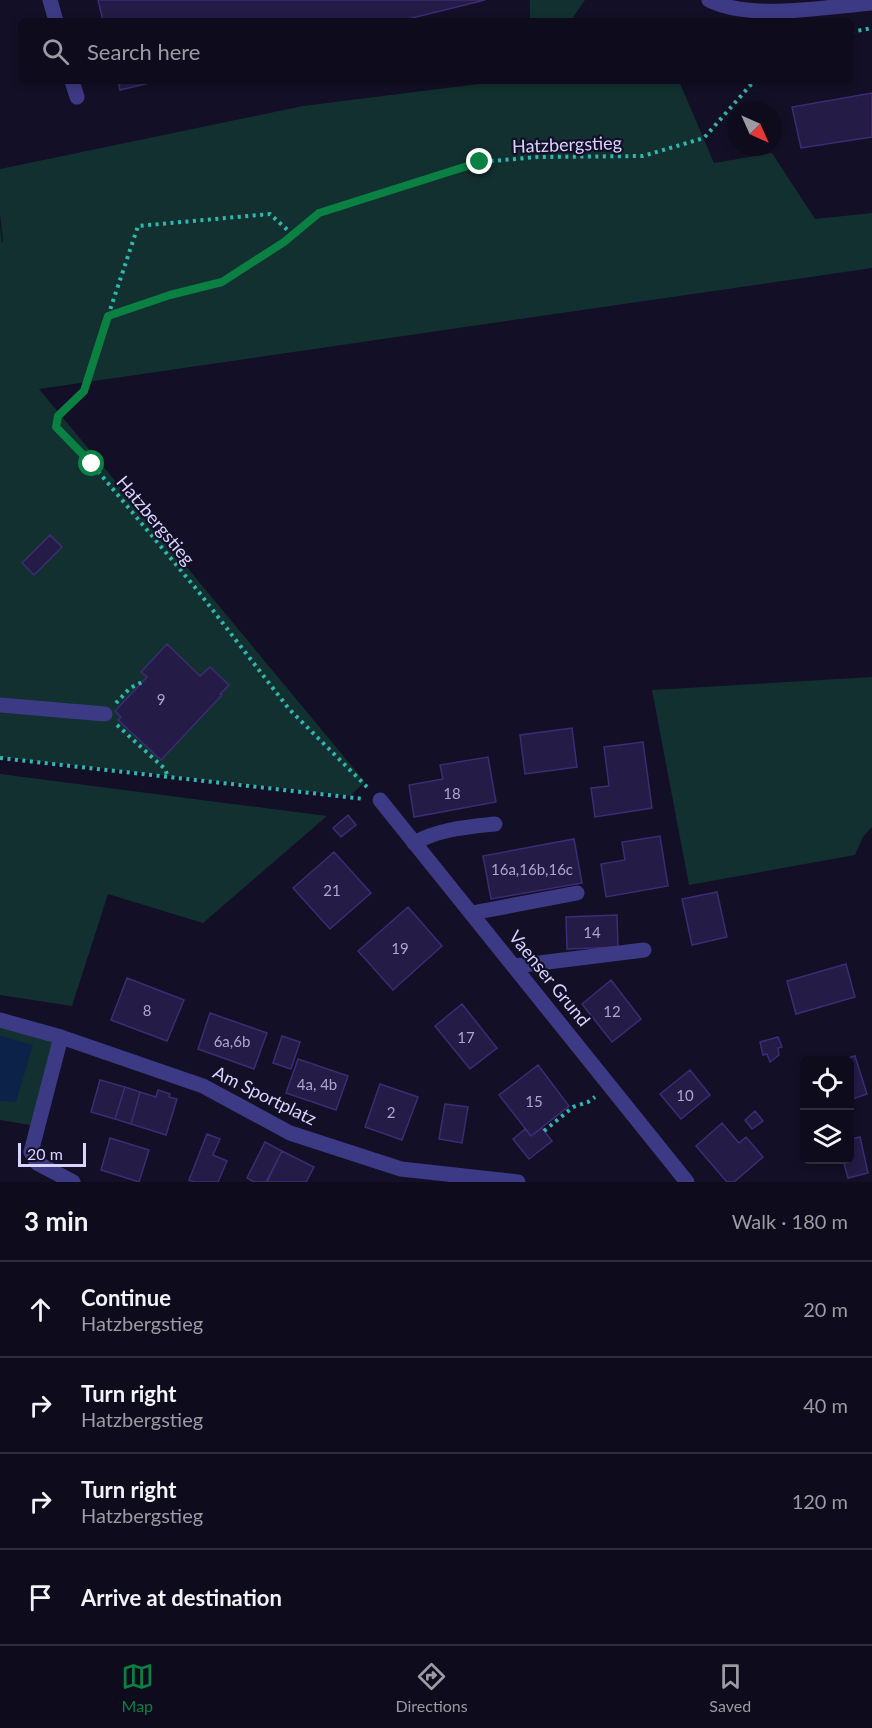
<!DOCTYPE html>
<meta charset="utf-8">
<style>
:root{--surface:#0e0b1c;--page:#171425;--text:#f1f3f6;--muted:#9b9ba3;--line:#2e2b3b;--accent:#0b8043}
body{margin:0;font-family:Lato,sans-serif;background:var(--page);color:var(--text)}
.controls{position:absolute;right:18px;bottom:18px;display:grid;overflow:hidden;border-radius:9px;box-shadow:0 3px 9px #0003}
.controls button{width:54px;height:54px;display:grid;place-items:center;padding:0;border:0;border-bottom:2px solid var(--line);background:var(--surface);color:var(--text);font:30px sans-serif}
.compass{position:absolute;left:728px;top:102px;width:54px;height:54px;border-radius:50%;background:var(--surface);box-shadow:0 3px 9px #0003;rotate:135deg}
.scale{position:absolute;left:18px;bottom:15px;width:68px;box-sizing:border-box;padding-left:6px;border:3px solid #d9d4ff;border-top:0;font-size:16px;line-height:21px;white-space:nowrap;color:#d9d4ff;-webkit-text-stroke:4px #130f26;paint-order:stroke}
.stop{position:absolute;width:18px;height:18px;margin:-14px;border:4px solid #0b8043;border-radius:50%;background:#fff}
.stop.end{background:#0b8043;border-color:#fff;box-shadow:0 2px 6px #0008}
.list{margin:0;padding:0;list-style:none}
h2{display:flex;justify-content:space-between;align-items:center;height:78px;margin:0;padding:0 24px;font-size:26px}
h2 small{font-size:20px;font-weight:400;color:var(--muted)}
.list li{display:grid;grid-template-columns:39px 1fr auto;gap:18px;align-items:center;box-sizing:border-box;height:96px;padding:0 24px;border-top:2px solid var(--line)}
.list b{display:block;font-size:22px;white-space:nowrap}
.list p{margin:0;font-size:20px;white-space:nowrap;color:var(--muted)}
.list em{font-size:20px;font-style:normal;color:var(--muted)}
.icon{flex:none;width:33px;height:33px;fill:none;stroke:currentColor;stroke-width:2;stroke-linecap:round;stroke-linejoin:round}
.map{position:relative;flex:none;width:872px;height:1182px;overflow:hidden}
.search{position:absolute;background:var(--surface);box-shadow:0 3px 9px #0003;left:18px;right:18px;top:18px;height:66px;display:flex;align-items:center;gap:15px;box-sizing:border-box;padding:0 21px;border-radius:9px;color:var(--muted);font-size:22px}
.sheet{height:462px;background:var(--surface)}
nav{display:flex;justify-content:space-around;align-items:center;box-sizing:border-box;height:84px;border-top:2px solid var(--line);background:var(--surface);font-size:16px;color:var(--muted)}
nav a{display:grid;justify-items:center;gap:3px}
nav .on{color:var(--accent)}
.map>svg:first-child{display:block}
.green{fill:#12302f}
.water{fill:#0c2248}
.building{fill:#241b47;stroke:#3b2d73;stroke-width:1.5}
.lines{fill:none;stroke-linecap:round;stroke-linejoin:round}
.path{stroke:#2fb8b0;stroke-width:4;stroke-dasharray:3 4.5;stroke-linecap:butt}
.minor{stroke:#3d3a85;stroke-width:15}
.route{stroke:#0b8043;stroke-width:8}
.labels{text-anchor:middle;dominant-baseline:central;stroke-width:4.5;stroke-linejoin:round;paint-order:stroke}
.number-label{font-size:15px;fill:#aca6d1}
.street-label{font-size:18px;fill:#d9d4ff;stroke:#130f26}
</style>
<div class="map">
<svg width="872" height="1182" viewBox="0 0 872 1182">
<rect width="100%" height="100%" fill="#130f26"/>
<path class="green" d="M 530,0 L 585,0 L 572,19 L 567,21 L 530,21 Z
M 502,81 L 679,81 L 714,163 L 772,153 L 815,219 L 872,213 L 872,268 L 39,389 L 365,782 L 350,796 L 0,757 L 0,226 L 2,243 L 3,241 L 0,215 L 0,169 L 303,106 Z
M 872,677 L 872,827 L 863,837 L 855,855 L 689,885 L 652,690 Z
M 0,774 L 327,816 L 203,923 L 108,894 L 72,1006 L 0,995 Z
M 0,1022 L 60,1038 L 36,1126 L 0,1120 Z"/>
<path class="water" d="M 0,1036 L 33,1045 L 16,1102 L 0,1101 Z"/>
<path class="building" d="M 98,0 L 485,0 L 400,21 L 103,21 Z
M 118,81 L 158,81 L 120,90 Z
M 872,93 L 872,137 L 801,148 L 792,107 Z
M 50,535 L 62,547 L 34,575 L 22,563 Z
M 167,644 L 200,676 L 210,667 L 229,685 L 220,694 L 222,695 L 161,760 L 118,720 L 121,717 L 115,711 L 147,677 L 141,672 Z
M 572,728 L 577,767 L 525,774 L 520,735 Z
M 643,742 L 652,808 L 595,817 L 591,788 L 609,786 L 604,747 Z
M 488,757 L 496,802 L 414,817 L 409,785 L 443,779 L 440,765 Z
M 348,815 L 356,825 L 341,837 L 333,828 Z
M 660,836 L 668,886 L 606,897 L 601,864 L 625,860 L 622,842 Z
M 574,839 L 582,883 L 491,899 L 483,856 Z
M 334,852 L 371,893 L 330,929 L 293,888 Z
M 717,892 L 727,937 L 692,945 L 682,899 Z
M 408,907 L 442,946 L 393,990 L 358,951 Z
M 617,915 L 618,947 L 567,949 L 566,917 Z
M 846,964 L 855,997 L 796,1014 L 787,981 Z
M 127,978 L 184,1000 L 167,1041 L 111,1020 Z
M 611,980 L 641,1019 L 612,1042 L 582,1004 Z
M 462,1004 L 497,1048 L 470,1069 L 435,1026 Z
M 210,1013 L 267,1033 L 254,1069 L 198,1049 Z
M 282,1036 L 300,1042 L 291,1069 L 273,1063 Z
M 778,1037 L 782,1047 L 778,1048 L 779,1055 L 770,1062 L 767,1054 L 763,1055 L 760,1042 Z
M 855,1056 L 867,1094 L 850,1100 L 850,1060 L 841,1060 Z
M 298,1059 L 348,1076 L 336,1110 L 286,1093 Z
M 538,1065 L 569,1106 L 531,1136 L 499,1095 Z
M 690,1070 L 710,1095 L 681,1119 L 660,1094 Z
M 100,1080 L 125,1087 L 115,1119 L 91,1112 Z
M 380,1084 L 418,1097 L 402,1140 L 365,1127 Z
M 125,1087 L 140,1092 L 131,1124 L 115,1119 Z
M 158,1090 L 170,1094 L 169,1097 L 177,1099 L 166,1135 L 131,1124 L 140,1092 L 156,1097 Z
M 445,1104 L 468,1107 L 462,1143 L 439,1139 Z
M 755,1111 L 763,1121 L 752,1129 L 745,1120 Z
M 722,1123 L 739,1143 L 746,1137 L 763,1157 L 734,1182 L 727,1182 L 696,1146 Z
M 542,1128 L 552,1141 L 529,1159 L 513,1139 L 525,1129 L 531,1136 Z
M 207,1134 L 220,1139 L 213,1155 L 227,1161 L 218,1182 L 194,1182 L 189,1180 Z
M 860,1137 L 868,1173 L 848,1178 L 843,1160 L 850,1160 L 850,1139 Z
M 110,1138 L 149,1150 L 139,1182 L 101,1170 Z
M 265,1142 L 282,1151 L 266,1182 L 254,1182 L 247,1178 Z
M 282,1151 L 314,1167 L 306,1182 L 267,1182 Z"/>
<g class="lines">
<path class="path" d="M 851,32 L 872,28
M 108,316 L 138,226 L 270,214 L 293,235
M 116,703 L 130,688 L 144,681
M 117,725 L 165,769 L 168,777
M 0,758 L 364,799
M 367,787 L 289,709 L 198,591 L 92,464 L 56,427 L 58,416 L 84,391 L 108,316 L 170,295 L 221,282 L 284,242 L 319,213 L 480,162 L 538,157 L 643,156 L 704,138 L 754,81
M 544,1131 L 573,1107 L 588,1102 L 595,1097"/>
<path class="minor" d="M 50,0 L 56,21
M 709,0 C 752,21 825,7 872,3
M 72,81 L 77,97
M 0,705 L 105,714
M 380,800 L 687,1182
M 414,843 C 439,829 467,827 495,824
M 472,913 L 577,893
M 515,966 L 644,950
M 0,1020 L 61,1037 L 203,1086 L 290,1133 L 401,1169 L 518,1182
M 61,1037 L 31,1152 L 37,1163 L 73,1182"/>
</g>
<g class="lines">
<path class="route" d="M 92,464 L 56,427 L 58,416 L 84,391 L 108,316 L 170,295 L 222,282 L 284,242 L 319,213 L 480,162"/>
</g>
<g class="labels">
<g class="number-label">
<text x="161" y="699">9</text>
<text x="452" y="793">18</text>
<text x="532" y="869">16a,16b,16c</text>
<text x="332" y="890">21</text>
<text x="592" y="932">14</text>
<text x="400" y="948">19</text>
<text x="147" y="1010">8</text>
<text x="612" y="1011">12</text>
<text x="466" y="1037">17</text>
<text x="232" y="1041">6a,6b</text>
<text x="317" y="1084">4a, 4b</text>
<text x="685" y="1095">10</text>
<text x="534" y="1101">15</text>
<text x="391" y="1112">2</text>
</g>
<g class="street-label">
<text transform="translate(567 144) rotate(-2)">Hatzbergstieg</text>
<text transform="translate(156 520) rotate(50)">Hatzbergstieg</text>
<text transform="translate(550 978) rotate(51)">Vaenser Grund</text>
<text transform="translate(265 1095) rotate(26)">Am Sportplatz</text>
</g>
</g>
</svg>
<div class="controls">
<button><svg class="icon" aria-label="locate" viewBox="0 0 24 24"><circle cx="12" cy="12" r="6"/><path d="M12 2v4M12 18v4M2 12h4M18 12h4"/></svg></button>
<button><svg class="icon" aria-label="layers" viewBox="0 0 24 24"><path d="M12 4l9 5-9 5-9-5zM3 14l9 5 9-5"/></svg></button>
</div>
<svg class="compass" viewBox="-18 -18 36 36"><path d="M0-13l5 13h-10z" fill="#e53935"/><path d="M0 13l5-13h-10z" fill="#9b9ba3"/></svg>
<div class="scale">20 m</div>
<div class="stop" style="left:92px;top:464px"></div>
<div class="stop end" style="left:480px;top:162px"></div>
<div class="search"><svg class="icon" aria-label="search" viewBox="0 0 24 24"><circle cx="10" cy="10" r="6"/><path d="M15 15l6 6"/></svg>Search here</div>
</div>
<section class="sheet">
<h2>3 min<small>Walk · 180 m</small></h2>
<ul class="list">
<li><svg class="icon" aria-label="ahead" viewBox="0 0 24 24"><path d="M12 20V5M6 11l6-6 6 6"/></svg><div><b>Continue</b><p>Hatzbergstieg</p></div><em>20 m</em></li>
<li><svg class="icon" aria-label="right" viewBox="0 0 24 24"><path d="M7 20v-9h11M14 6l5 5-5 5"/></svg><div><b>Turn right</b><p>Hatzbergstieg</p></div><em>40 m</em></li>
<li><svg class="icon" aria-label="right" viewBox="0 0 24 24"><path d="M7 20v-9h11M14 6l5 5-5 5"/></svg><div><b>Turn right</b><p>Hatzbergstieg</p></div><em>120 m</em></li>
<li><svg class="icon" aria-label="arrive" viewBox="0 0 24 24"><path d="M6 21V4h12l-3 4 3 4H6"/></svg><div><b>Arrive at destination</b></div></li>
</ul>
</section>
<nav>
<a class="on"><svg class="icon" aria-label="map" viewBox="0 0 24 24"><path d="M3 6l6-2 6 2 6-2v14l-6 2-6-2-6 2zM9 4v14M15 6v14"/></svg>Map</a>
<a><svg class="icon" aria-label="directions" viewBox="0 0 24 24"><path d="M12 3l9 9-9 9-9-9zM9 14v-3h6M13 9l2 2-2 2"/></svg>Directions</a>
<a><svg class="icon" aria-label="saved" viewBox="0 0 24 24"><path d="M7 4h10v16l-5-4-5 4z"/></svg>Saved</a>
</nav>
